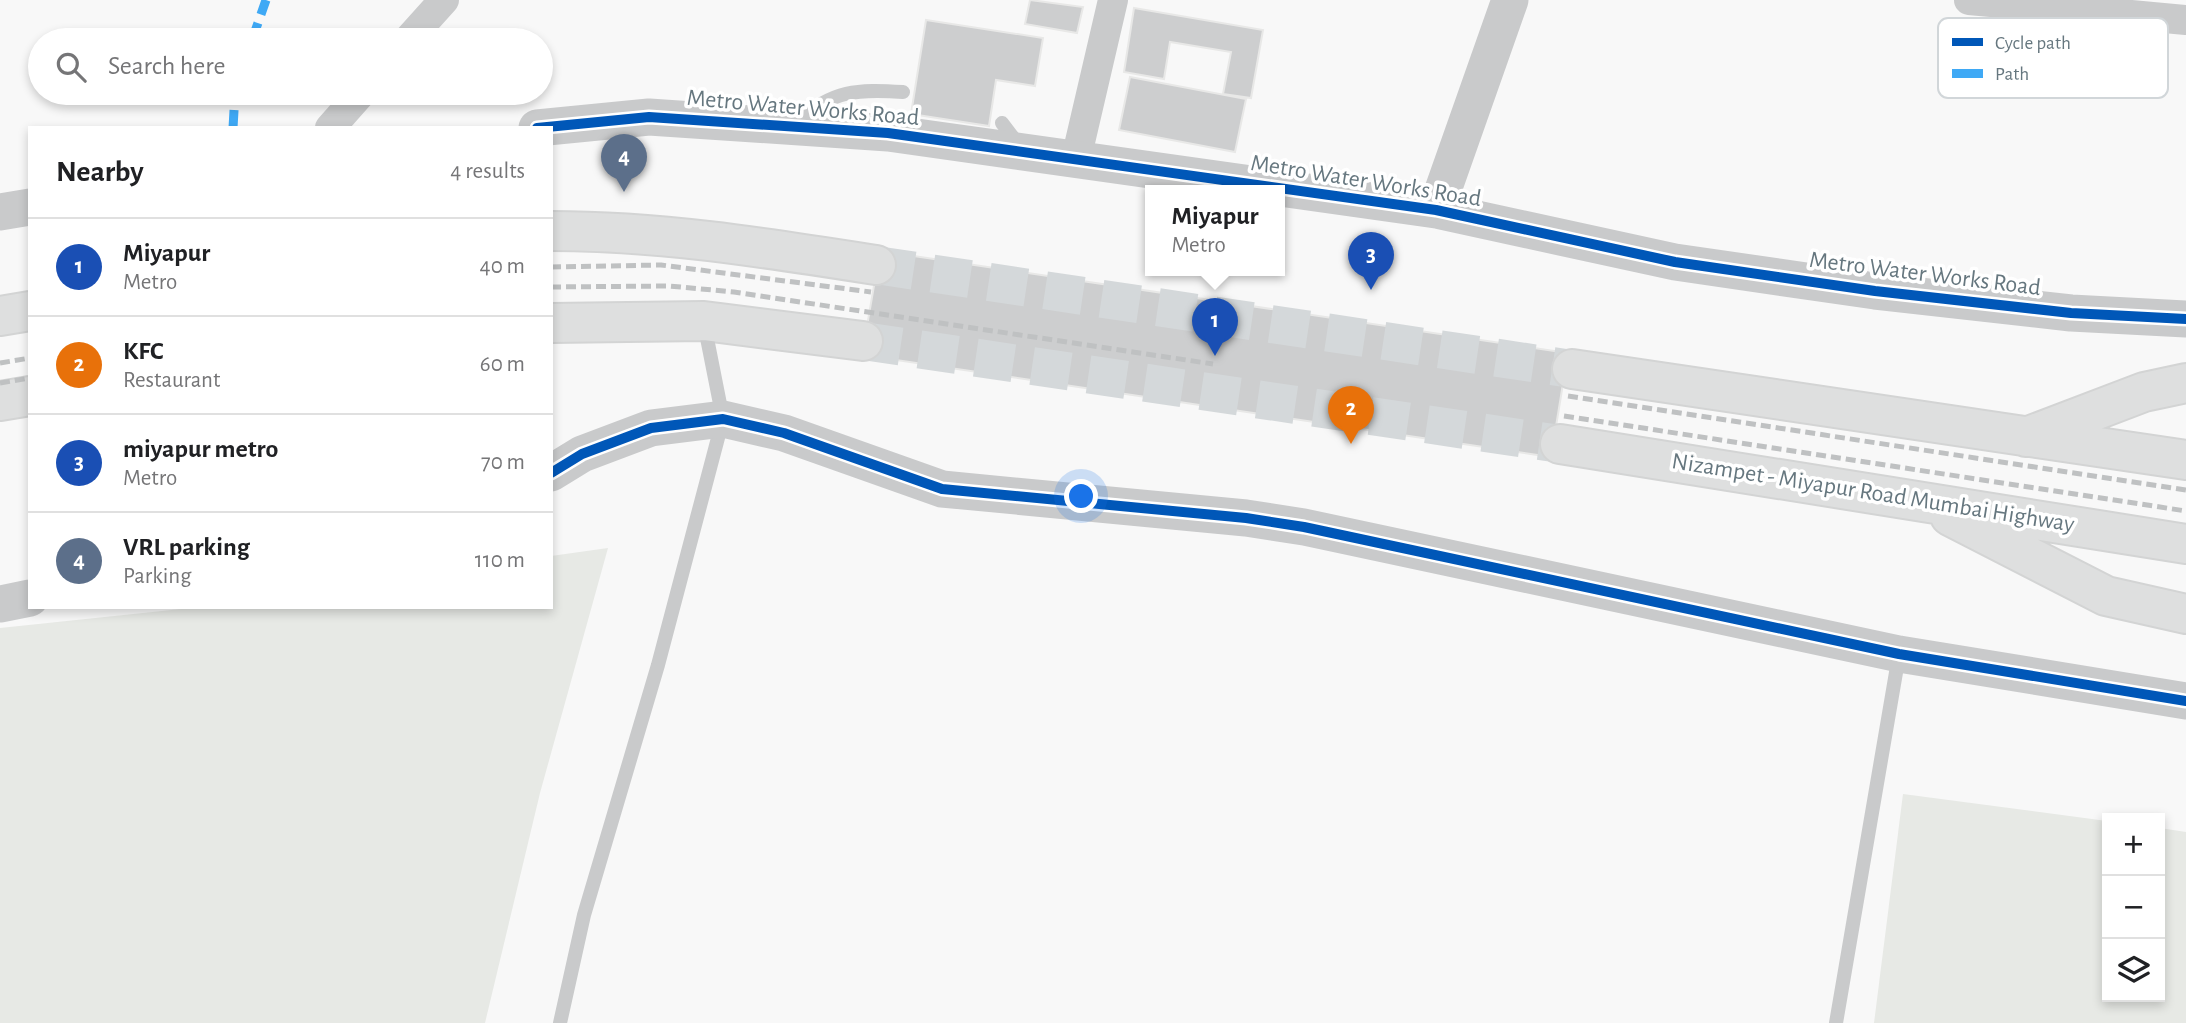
<!DOCTYPE html>
<meta charset="utf-8">
<style>
:root{--surface:#fff;--page:#f6f6f6;--text:#202124;--muted:#757577;--line:#e0e0e0;--accent:#0f766e}
body{margin:0;font-family:"Alegreya Sans",sans-serif;background:var(--page);color:var(--text)}
.controls{position:absolute;right:21px;bottom:21px;display:grid;overflow:hidden;border-radius:0px;box-shadow:0 4px 10px #0003}
.controls button{width:63px;height:63px;display:grid;place-items:center;padding:0;border:0;border-bottom:2px solid var(--line);background:var(--surface);color:var(--text);font:35px sans-serif}
.you{position:absolute;left:1082px;top:497px;width:24px;height:24px;margin:-18px;border:5px solid #fff;border-radius:50%;background:#1a73e8;box-shadow:0 0 0 10px #1a73e833}
.badge{display:grid;place-items:center;width:46px;height:46px;border-radius:50%;background:var(--accent);color:#fff;font-size:23px;font-weight:700}
.pin{position:absolute;translate:-50% -58px;filter:drop-shadow(0 2px 4px #0008)}
.pin::after{content:'';position:absolute;top:37px;width:24px;height:21px;background:inherit;clip-path:polygon(0 0,100% 0,50% 100%)}
.popup{position:absolute;left:1145px;top:185px;width:140px;height:91px;box-sizing:border-box;display:grid;place-content:center;border-radius:0px;background:var(--surface);filter:drop-shadow(0 2px 5px #0005);font-size:23px;white-space:nowrap;color:var(--muted)}
.popup b{font-size:26px;color:var(--text)}
.popup::after{content:'';position:absolute;left:50%;top:100%;margin-left:-14px;border:14px solid transparent;border-top-color:var(--surface)}
.list{margin:0;padding:0;list-style:none}
h2{display:flex;justify-content:space-between;align-items:center;height:91px;margin:0;padding:0 28px;font-size:30px}
h2 small{font-size:23px;font-weight:400;color:var(--muted)}
.list li{display:grid;grid-template-columns:46px 1fr auto;gap:21px;align-items:center;box-sizing:border-box;height:98px;padding:0 28px;border-top:2px solid var(--line)}
.list b{display:block;font-size:26px;white-space:nowrap}
.list p{margin:0;font-size:23px;white-space:nowrap;color:var(--muted)}
.list em{font-size:23px;font-style:normal;color:var(--muted)}
.icon{flex:none;width:38px;height:38px;fill:none;stroke:currentColor;stroke-width:2;stroke-linecap:round;stroke-linejoin:round}
.map{position:relative;flex:none;width:2186px;height:1023px;overflow:hidden}
.search{position:absolute;background:var(--surface);box-shadow:0 4px 10px #0003;left:28px;top:28px;width:525px;height:77px;display:flex;align-items:center;gap:18px;box-sizing:border-box;padding:0 24px;border-radius:38px;color:var(--muted);font-size:26px}
.panel{position:absolute;background:var(--surface);box-shadow:0 4px 10px #0003;left:28px;top:126px;width:525px;height:483px;border-radius:0px}
.map>svg:first-child{display:block}
.green{fill:#e7e9e5}
.building{fill:#cdcecf;stroke:#e8e8e7;stroke-width:2}
.lines{fill:none;stroke-linecap:round;stroke-linejoin:round}
.trunk-tunnel{stroke:#d4d8da;stroke-width:38;stroke-dasharray:38 19;stroke-linecap:butt}
.trunk-casing{stroke:#d3d4d4;stroke-width:42}
.service{stroke:#c9cacb;stroke-width:14}
.minor{stroke:#c9cacb;stroke-width:30}
.tertiary{stroke:#c9cacb;stroke-width:37}
.trunk{stroke:#dedfdf;stroke-width:38}
.rail{stroke:#bfc1c2;stroke-width:5;stroke-dasharray:10 5;stroke-linecap:butt}
.quiet{stroke:#3fa9f5;stroke-width:9;stroke-dasharray:18 9;stroke-linecap:butt}
.cycleway-casing{stroke:#fff;stroke-width:15}
.cycleway{stroke:#0057b8;stroke-width:10}
.labels{text-anchor:middle;dominant-baseline:central;stroke-width:7;stroke-linejoin:round;paint-order:stroke}
.street-label{font-size:24px;fill:#66777f;stroke:#fff}
.key{fill:#fff;stroke:#d1d6d9;stroke-width:2}
.key-label{font-size:19px;fill:#66777f}
</style>
<div class="map">
<svg width="2186" height="1023" viewBox="0 0 2186 1023">
<rect width="100%" height="100%" fill="#f8f8f8"/>
<path class="green" d="M 608,548 L 540,793 L 485,1023 L 0,1023 L 0,628 L 200,607 L 551,607 L 551,556 Z
M 1903,794 L 2107,821 L 2107,997 L 2160,997 L 2160,828 L 2186,832 L 2186,1023 L 1874,1023 Z"/>
<path class="building" d="M 1030,0 L 1083,7 L 1077,33 L 1025,24 Z
M 1134,8 L 1263,30 L 1251,98 L 1223,94 L 1231,52 L 1170,42 L 1164,79 L 1124,72 Z
M 926,20 L 1043,38 L 1035,86 L 996,80 L 989,126 L 911,114 Z
M 1130,77 L 1246,99 L 1235,152 L 1119,130 Z
M 880,251 L 1568,353 L 1551,457 L 862,355 Z"/>
<g class="lines">
<path class="trunk-tunnel" d="M 876,265 L 1572,369
M 863,341 L 1560,444"/>
<defs>
<path id="trunk" d="M 551,231 C 661,231 767,248 876,265
M 0,316 L 30,311
M 551,323 L 704,321 L 863,341
M 1572,369 L 2186,460
M 0,401 L 30,396
M 2026,437 L 2144,392 L 2186,383
M 1560,444 L 2186,544
M 1950,516 L 2106,596 L 2186,614"/>
</defs>
<use href="#trunk" class="trunk-casing"/>
<path class="service" d="M 798,121 C 833,90 857,89 903,92
M 1002,123 L 1018,144
M 560,1023 L 584,915 L 658,665 L 723,419 L 704,323
M 1836,1023 L 1899,655"/>
<path class="minor" d="M 1969,0 L 2186,20
M 408,40 L 444,0
M 330,128 L 361,93
M 1076,159 L 1113,0"/>
<path class="tertiary" d="M 537,128 L 649,117 L 888,133 L 1436,210 L 1675,262 L 1875,291 L 2071,313 L 2186,319
M 1436,210 L 1510,0
M 0,212 L 30,207
M 551,473 L 582,454 L 651,428 L 723,419 L 784,433 L 942,489 L 1246,518 L 1304,527 L 1899,654 L 2186,701
M 0,604 L 30,598"/>
<use href="#trunk" class="trunk"/>
<path class="rail" d="M 551,267 L 661,265 L 871,292
M 551,287 L 669,286 L 734,292 L 1213,364
M 0,363 L 30,358
M 0,383 L 30,378
M 1568,396 L 2186,490
M 1564,416 L 2186,511"/>
<path class="quiet" d="M 252,40 L 266,0
M 233,128 L 235,93"/>
<defs>
<path id="cycleway" d="M 537,128 L 649,117 L 888,133 L 1436,210 L 1675,262 L 1875,291 L 2071,313 L 2186,319
M 551,473 L 582,454 L 651,428 L 723,419 L 784,433 L 942,489 L 1246,518 L 1304,527 L 1899,654 L 2186,701"/>
</defs>
<use href="#cycleway" class="cycleway-casing"/>
<use href="#cycleway" class="cycleway"/>
</g>
<g class="labels">
<g class="street-label">
<text transform="translate(803 108) rotate(5)">Metro Water Works Road</text>
<text transform="translate(1366 181) rotate(9)">Metro Water Works Road</text>
<text transform="translate(1925 274) rotate(7)">Metro Water Works Road</text>
<text transform="translate(1873 493) rotate(9)">Nizampet - Miyapur Road Mumbai Highway</text>
</g>
</g>
<rect x="1938" y="18" width="230" height="80" rx="10" class="key"/>
<rect x="1952" y="38" width="31" height="8" fill="#0057b8"/>
<rect x="1952" y="69" width="31" height="9" fill="#3fa9f5"/>
<g class="key-label">
<text x="1995" y="49">Cycle path</text>
<text x="1995" y="80">Path</text>
</g>
</svg>
<div class="controls">
<button>+</button>
<button>−</button>
<button><svg class="icon" aria-label="layers" viewBox="0 0 24 24"><path d="M12 4l9 5-9 5-9-5zM3 14l9 5 9-5"/></svg></button>
</div>
<div class="you"></div>
<div class="pin badge" style="left:1215px;top:356px;background:#1a4fb4">1</div>
<div class="popup"><b>Miyapur</b>Metro</div>
<div class="pin badge" style="left:1351px;top:444px;background:#e8710a">2</div>
<div class="pin badge" style="left:1371px;top:290px;background:#1a4fb4">3</div>
<div class="pin badge" style="left:624px;top:192px;background:#5c6f8a">4</div>
<div class="search"><svg class="icon" aria-label="search" viewBox="0 0 24 24"><circle cx="10" cy="10" r="6"/><path d="M15 15l6 6"/></svg>Search here</div>
<section class="panel">
<h2>Nearby<small>4 results</small></h2>
<ul class="list">
<li><span class="badge" style="background:#1a4fb4">1</span><div><b>Miyapur</b><p>Metro</p></div><em>40 m</em></li>
<li><span class="badge" style="background:#e8710a">2</span><div><b>KFC</b><p>Restaurant</p></div><em>60 m</em></li>
<li><span class="badge" style="background:#1a4fb4">3</span><div><b>miyapur metro</b><p>Metro</p></div><em>70 m</em></li>
<li><span class="badge" style="background:#5c6f8a">4</span><div><b>VRL parking</b><p>Parking</p></div><em>110 m</em></li>
</ul>
</section>
</div>
